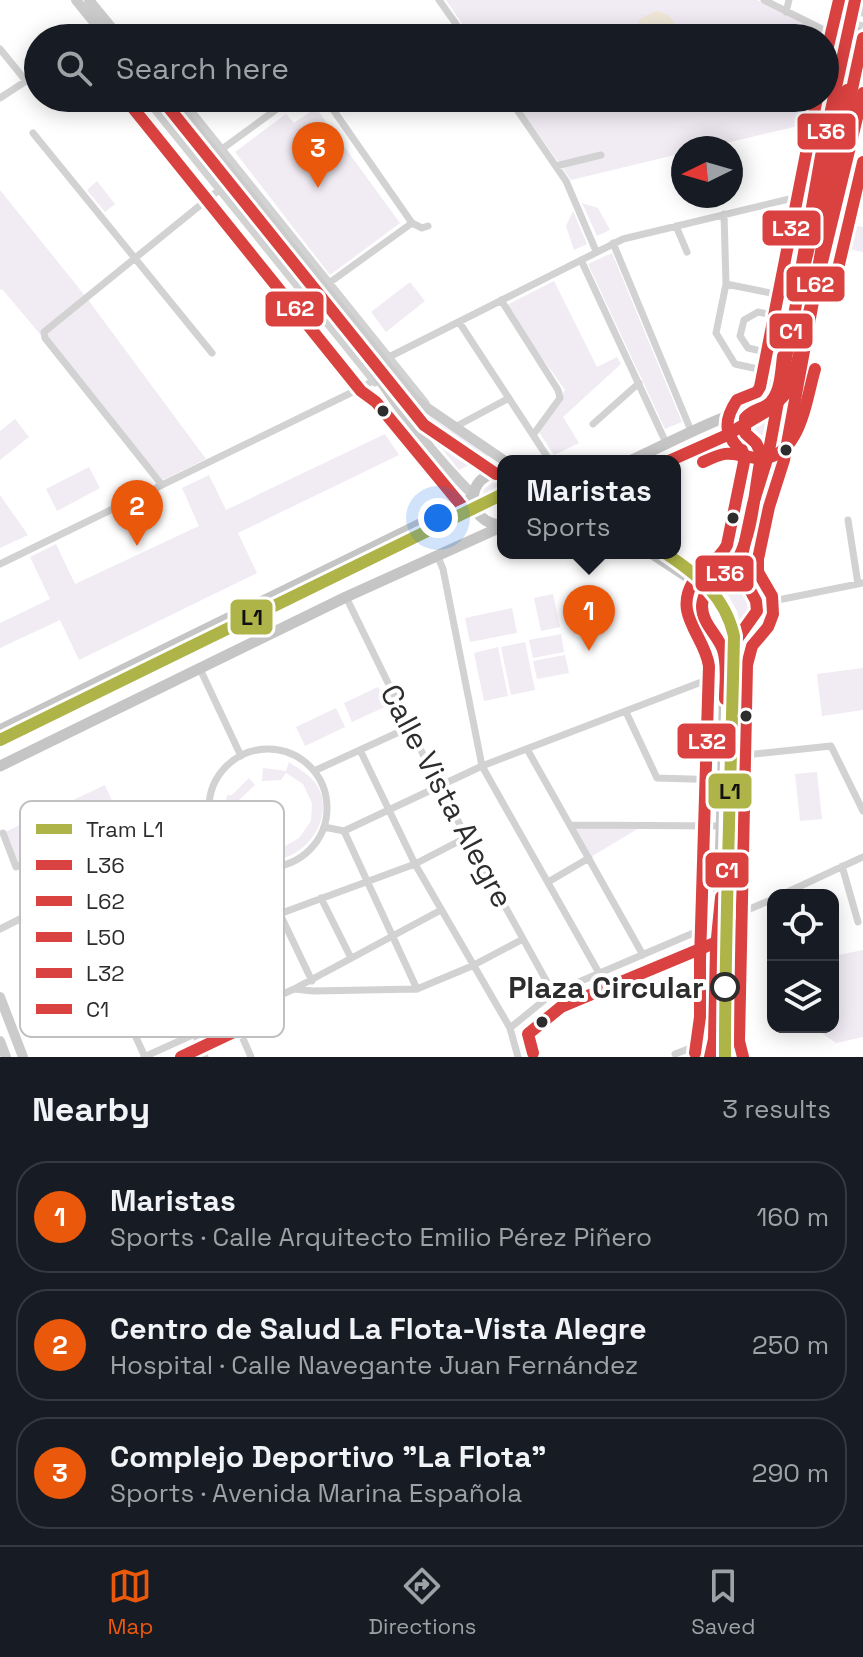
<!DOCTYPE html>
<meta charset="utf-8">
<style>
:root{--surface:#171b24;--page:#242831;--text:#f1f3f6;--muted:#9ea1a6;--line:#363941;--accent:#ea580c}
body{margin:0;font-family:"Space Grotesk",sans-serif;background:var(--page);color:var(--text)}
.controls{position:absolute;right:24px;bottom:24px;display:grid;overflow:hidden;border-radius:16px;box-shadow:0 4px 20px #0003}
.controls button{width:72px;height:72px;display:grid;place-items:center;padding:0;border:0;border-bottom:2px solid var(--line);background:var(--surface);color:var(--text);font:40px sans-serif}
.compass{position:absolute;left:671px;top:136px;width:72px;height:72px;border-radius:50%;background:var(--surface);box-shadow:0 4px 20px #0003;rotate:265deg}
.you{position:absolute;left:438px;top:518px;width:28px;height:28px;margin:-20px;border:6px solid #fff;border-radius:50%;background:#1a73e8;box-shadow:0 0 0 12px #1a73e833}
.badge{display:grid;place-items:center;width:52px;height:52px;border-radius:50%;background:var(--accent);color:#fff;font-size:26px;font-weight:700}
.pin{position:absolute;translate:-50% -66px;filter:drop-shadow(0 2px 4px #0008)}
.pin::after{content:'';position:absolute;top:42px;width:28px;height:24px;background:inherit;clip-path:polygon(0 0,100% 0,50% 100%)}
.popup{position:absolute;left:497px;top:455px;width:184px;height:104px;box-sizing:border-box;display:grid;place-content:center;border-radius:16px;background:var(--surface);filter:drop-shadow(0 2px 6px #0005);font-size:26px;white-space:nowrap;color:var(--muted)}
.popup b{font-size:30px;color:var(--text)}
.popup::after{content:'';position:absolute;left:50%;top:100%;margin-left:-16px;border:16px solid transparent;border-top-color:var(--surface)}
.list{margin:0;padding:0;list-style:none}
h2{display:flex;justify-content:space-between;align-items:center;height:104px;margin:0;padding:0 32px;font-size:34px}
h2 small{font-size:26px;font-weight:400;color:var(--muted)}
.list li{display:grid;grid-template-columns:52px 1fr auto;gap:24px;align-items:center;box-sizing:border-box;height:112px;margin:0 16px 16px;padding:0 16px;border:2px solid var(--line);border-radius:32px}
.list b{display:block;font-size:30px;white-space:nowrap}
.list p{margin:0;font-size:26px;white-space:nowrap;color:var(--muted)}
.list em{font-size:26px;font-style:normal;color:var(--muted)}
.icon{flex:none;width:44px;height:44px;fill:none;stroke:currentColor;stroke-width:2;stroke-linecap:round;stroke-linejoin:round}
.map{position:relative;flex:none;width:863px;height:1057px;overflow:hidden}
.search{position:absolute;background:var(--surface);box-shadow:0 4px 20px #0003;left:24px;right:24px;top:24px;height:88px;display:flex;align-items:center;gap:20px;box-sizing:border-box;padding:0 28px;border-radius:44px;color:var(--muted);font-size:30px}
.sheet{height:488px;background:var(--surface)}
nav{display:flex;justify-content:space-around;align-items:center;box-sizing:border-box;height:112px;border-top:2px solid var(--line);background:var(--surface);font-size:22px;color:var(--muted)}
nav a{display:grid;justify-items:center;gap:4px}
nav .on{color:var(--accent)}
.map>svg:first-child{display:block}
.green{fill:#f1ebf3}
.water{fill:#f0e7d8}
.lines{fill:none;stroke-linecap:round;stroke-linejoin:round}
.primary-tunnel{stroke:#d5d5d5;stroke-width:11;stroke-dasharray:11 5.5;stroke-linecap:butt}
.street{stroke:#d2d2d2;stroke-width:7}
.secondary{stroke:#cbcbcb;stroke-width:10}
.primary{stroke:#c5c5c5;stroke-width:11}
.bus-1-casing{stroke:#fff;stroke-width:18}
.bus-2-casing{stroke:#fff;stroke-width:18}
.bus-3-casing{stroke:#fff;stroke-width:18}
.bus-4-casing{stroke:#fff;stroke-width:18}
.bus-5-casing{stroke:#fff;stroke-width:18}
.bus-1{stroke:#da4241;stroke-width:12}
.bus-2{stroke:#da4240;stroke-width:12}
.bus-3{stroke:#da4241;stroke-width:12}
.bus-4{stroke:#da4241;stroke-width:12}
.bus-5{stroke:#da4240;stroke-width:12}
.tram-1-casing{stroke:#fff;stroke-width:18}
.tram-1{stroke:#aeb447;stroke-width:12}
.bus-dot{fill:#2d2d2d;stroke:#fff;stroke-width:3}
.stop-dot{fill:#fff;stroke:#2d2d2d;stroke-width:4}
.labels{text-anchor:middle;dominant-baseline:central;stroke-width:8;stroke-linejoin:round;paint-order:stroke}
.street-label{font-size:30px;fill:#2d2d2d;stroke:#fff}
.stop-label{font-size:30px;font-weight:bold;fill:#2d2d2d;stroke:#fff;text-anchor:end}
.key{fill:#fff;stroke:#c0c0c0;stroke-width:2}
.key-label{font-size:22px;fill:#2d2d2d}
.line-badge{stroke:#fff;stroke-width:3}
.badge-label{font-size:22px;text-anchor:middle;font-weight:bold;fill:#fff}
.pale-badge-label{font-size:22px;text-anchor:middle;font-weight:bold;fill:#111}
</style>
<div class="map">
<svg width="863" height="1057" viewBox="0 0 863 1057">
<rect width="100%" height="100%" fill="#fff"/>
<path class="green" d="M 446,0 L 757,0 L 829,36 L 833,47 L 825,80 L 825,38 L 472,38 Z
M 160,98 L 166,98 L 285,246 L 279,246 Z
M 513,98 L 821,98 L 815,122 L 705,148 L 683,148 L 683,153 L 571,180 Z
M 316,108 L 400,223 L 330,275 L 235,152 L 286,114 L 294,123 Z
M 97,181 L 115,204 L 105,212 L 87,190 Z
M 0,190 L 86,297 L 206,459 L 163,480 L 2,289 L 0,290 Z
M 582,203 L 598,208 L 610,230 L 597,236 Z
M 573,211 L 587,244 L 574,250 L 566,226 Z
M 844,223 L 863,227 L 863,252 L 839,247 Z
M 612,253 L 682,422 L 665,429 L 588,264 Z
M 554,281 L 597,367 L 617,357 L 621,364 L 563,417 L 579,443 L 554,455 L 539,432 L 565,390 L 505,306 Z
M 410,282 L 425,301 L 386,332 L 371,312 Z
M 310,284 L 316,284 L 373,356 L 370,359 Z
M 415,408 L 490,455 L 459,470 L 412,411 Z
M752 425a10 10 0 1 1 20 0a10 10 0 1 1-20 0Z
M 15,419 L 29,437 L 0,460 L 0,431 Z
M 385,434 L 399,455 L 238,533 L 257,573 L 79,660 L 60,620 L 0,648 L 0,623 L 50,599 L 30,557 L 56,544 L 75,584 L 199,526 L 182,488 L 209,475 L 226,510 Z
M 89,467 L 100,488 L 57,511 L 46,489 Z
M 496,481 L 503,482 L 503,490 L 480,501 L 485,488 Z
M 0,495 L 28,535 L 0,548 Z
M 733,583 C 766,581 774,622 742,632 L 737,611 L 724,588 Z
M 553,594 L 560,627 L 541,631 L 534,598 Z
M 512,608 L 517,633 L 470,642 L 465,618 Z
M 561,634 L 564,652 L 533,658 L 529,640 Z
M 525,642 L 535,690 L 511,695 L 501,647 Z
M 498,647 L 508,696 L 484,701 L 474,653 Z
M 565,655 L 569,673 L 537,679 L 533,661 Z
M 863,668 L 863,710 L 822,716 L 817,674 Z
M 378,687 L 387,706 L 352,722 L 344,703 Z
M 336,708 L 345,727 L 305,746 L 296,727 Z
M 289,762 C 299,769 312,776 318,787 C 338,823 294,874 255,856 C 250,854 244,849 240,845 C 232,840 224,829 223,819 C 222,812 226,802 227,795 L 232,795 L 249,778 L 255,785 L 234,805 L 233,817 L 243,816 L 248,829 L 243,835 L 260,846 L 258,854 L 282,855 L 280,849 L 299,838 L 311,821 L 312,803 L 303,784 L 286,773 L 281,780 L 262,781 L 263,768 L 286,771 Z
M 817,772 L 822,819 L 800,821 L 795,774 Z
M 105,785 L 138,859 L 40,909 L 24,865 L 16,867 L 3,833 Z
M 570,825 L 644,825 L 589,858 Z
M 863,950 L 863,1037 L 836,1043 L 823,1034 L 821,1027 L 833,1027 L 833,973 L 835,972 L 833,956 Z"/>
<path class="water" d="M 655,11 C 670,12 678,23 674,38 L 638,38 L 639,20 Z"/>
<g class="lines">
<path class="primary-tunnel" d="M 856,32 L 863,0"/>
<path class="street" d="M 439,0 L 466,38
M 764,0 L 846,41
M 786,12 L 789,0
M 267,35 L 268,38
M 81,38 L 98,25
M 0,49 L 26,81 L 38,71
M 0,98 L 26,81
M 145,98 L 375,383
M 181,98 L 426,403
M 509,98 L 566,181 L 596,251
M 33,133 L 212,353
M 222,149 L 292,98
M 556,166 L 601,155
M 724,214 L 726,284 L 716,333 L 735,364 L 780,374
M 412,223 L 422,228 L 428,226
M 676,226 L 687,252
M 613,243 L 692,433
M 290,260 L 310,279 L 329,283 L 412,223 L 325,98
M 581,260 L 667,445
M 726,284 L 796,298
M 501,300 L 558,390 L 560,398 L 533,435
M 459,322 L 550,461
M 783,356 L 748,348 L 740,336 L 744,320 L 758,312 L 791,319
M 389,357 L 623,239 L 814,193
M 593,424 L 639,383
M 455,427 L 509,398
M 162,485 L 45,338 L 44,332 L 219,190
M 848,520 L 858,584
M 437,555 L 443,569 L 482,766 L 599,973
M 0,564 L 365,386 L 389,369
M 346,597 L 438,785 L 553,993
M 773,601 L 863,583
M 200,669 L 241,756
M 626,712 L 657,778 L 723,780
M 527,749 L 643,955
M209 808a59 59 0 1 1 118 0a59 59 0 1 1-118 0Z
M 360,750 L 415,864 L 510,1028
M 745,755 L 831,746 L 863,811
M 314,771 L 410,727
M 570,825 L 722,826
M 324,827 L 344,831 L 482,766 L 725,673
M 344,831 L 417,989
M 3,833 L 16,867 L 23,864 L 40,909
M 190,833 L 271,998
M 149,854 C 188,919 221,987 251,1057
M 842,866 L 858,922
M 112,872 L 188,1035
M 548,882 L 589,858
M 70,894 L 145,1057
M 781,895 L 863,857
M 321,898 L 351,958
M 280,914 L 312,981
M 0,929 L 211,823
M 93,945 L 177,901 L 255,866
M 114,988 L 198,944 L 415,864 L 467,837
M 294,989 L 441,910
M 194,1032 L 205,1057
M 675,1054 L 714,1039
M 144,1057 L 294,989 L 313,991 L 417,989 L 472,966 L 523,939
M 518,1057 L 510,1028 L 553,993 L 773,899"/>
<path class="secondary" d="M 76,0 L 107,38
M 89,0 L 120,38
M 155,98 L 370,365 C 399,410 435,457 473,495
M 171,98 L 414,399 L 505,461
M 0,997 L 23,1057
M 0,1041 L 6,1057"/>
<path class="primary" d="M 813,199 L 855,0
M 833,225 L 863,93
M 742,407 L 768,392 L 776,381
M 764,407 L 775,394 L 856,32
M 753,409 L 746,415 L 743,424 L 749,438 L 763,443 L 777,435
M 630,461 C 655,450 745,402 766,407 C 776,409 779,417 780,426
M 669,461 L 723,436 L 752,441
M 775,471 L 776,437 L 792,391
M 503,472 C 463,472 464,525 503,525
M 651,553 L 707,590
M702 607a36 36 0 1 1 72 0a36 36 0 1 1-72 0Z
M 725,574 C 749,557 754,492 760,463 L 760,451 L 756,443
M 763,581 L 758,572 L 758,559 L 796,401 L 801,359 L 831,195 L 863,46
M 0,730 L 473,498
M 0,766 L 346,597 L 503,526
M 710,1057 C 721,1026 714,981 716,947 C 722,853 723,759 725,665 L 723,648 L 714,634
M 743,1057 L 739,1041 L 747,665 L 750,650 L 759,636"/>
<defs>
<path id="bus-1" d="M 802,264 L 821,156 L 855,0
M 756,443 L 745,433 L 745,418 C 752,410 759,410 767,405 C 781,396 781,371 783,356
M 725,699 C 725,683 728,666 723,650 C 718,635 702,624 702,606 C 703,583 728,577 738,559 C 753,530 754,494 760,463 L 760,451 L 756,443
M 710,1057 L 714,1039 L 716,948 L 721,897
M 743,1057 L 739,1041 L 747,665 L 752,646 L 768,627 L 773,614 L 772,596 L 758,572 L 758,559 L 769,507 L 784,460 L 815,291 L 863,93"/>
<path id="bus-2" d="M 133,108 L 361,391 L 376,402 L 461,505
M 169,108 L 424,425 L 496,474
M 837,273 L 863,162
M 669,461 L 725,436 L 772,408 L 791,388 L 814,292 L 837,159 L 863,38
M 703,462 C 731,449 728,454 756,458 C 800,463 806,399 815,369"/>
<path id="bus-3" d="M 533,1053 L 528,1034 L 561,1007 L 724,939
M 181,1057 L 240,1029
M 726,1057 L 730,1040 L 734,925"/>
<path id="bus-4" d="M 825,59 L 839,0
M 745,455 C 726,437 721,424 737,400 L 757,392 L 760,387 L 817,98
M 695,1053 L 700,1017 L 700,960 L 709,666 C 705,636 673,615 693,582 C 703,567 719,561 727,545 L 744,462 L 742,450"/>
<path id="bus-5" d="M 727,1057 L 723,1041 L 731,665 L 737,639 L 757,611 L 756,601 L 742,575 L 742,556 L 753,504 L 768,456 L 799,288 L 847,90"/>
</defs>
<use href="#bus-1" class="bus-1-casing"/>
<use href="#bus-2" class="bus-2-casing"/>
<use href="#bus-3" class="bus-3-casing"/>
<use href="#bus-4" class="bus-4-casing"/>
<use href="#bus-5" class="bus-5-casing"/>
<use href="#bus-1" class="bus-1"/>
<use href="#bus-2" class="bus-2"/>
<use href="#bus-3" class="bus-3"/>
<use href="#bus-4" class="bus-4"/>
<use href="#bus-5" class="bus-5"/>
<defs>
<path id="tram-1" d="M 665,553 C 698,575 725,596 734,636 C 731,776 725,917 725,1057
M 0,740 L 503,494"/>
</defs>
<use href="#tram-1" class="tram-1-casing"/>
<use href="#tram-1" class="tram-1"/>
</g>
<g class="bus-dot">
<circle cx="383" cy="411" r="7"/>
<circle cx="786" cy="450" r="7"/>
<circle cx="733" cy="518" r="7"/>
<circle cx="746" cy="716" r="7"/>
<circle cx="542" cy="1022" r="7"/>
</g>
<circle class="stop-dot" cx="725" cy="987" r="13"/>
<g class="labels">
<g class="street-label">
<text transform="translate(447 796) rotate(62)">Calle Vista Alegre</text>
</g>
<g class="stop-label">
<text x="704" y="987">Plaza Circular</text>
</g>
</g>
<rect x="20" y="801" width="264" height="236" rx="12" class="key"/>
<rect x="36" y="824" width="36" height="10" fill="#aeb447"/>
<rect x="36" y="860" width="36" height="10" fill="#da4241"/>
<rect x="36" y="896" width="36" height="10" fill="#da4240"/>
<rect x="36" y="932" width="36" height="10" fill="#da4241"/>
<rect x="36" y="968" width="36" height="10" fill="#da4241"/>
<rect x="36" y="1004" width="36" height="10" fill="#da4240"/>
<g class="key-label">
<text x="86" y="837">Tram L1</text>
<text x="86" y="873">L36</text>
<text x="86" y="909">L62</text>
<text x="86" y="945">L50</text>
<text x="86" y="981">L32</text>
<text x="86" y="1017">C1</text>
</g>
<g class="line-badge">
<rect x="796" y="112" width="61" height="39" rx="8" fill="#da4241"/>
<rect x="761" y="209" width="61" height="38" rx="8" fill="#da4241"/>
<rect x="785" y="265" width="61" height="38" rx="8" fill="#da4240"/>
<rect x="264" y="290" width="61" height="38" rx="8" fill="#da4240"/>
<rect x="768" y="312" width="46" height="38" rx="8" fill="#da4240"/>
<rect x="694" y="554" width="61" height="39" rx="8" fill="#da4241"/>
<rect x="229" y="598" width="45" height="38" rx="8" fill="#aeb447"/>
<rect x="676" y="722" width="61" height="38" rx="8" fill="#da4241"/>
<rect x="707" y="772" width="46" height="38" rx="8" fill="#aeb447"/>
<rect x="704" y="851" width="46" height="38" rx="8" fill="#da4240"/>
</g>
<g class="badge-label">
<text x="826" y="139">L36</text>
<text x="791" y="236">L32</text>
<text x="815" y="292">L62</text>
<text x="295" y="316">L62</text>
<text x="791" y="339">C1</text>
<text x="725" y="581">L36</text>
<text x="707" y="749">L32</text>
<text x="727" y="878">C1</text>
</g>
<g class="pale-badge-label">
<text x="252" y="625">L1</text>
<text x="730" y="799">L1</text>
</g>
</svg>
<div class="controls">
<button><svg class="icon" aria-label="locate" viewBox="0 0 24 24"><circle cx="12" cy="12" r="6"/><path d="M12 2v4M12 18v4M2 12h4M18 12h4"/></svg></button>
<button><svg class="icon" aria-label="layers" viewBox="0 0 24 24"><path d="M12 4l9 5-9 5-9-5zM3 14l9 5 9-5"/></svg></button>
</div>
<svg class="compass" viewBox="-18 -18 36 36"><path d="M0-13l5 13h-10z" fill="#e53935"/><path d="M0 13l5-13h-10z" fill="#9ea1a6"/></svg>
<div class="you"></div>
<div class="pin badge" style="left:589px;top:651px">1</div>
<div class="popup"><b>Maristas</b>Sports</div>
<div class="pin badge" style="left:137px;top:546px">2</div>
<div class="pin badge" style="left:318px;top:188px">3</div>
<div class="search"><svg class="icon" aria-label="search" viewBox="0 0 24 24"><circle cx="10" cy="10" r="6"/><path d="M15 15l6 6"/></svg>Search here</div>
</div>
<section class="sheet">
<h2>Nearby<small>3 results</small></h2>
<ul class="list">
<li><span class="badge">1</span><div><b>Maristas</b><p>Sports · Calle Arquitecto Emilio Pérez Piñero</p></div><em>160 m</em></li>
<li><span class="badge">2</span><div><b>Centro de Salud La Flota-Vista Alegre</b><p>Hospital · Calle Navegante Juan Fernández</p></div><em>250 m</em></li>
<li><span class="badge">3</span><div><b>Complejo Deportivo &quot;La Flota&quot;</b><p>Sports · Avenida Marina Española</p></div><em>290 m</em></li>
</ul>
</section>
<nav>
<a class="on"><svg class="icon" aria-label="map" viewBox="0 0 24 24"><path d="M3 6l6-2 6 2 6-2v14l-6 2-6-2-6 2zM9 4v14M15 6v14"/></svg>Map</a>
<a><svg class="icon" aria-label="directions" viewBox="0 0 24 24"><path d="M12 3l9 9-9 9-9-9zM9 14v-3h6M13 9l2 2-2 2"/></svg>Directions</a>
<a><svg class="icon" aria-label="saved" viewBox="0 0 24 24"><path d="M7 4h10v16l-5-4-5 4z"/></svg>Saved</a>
</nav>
